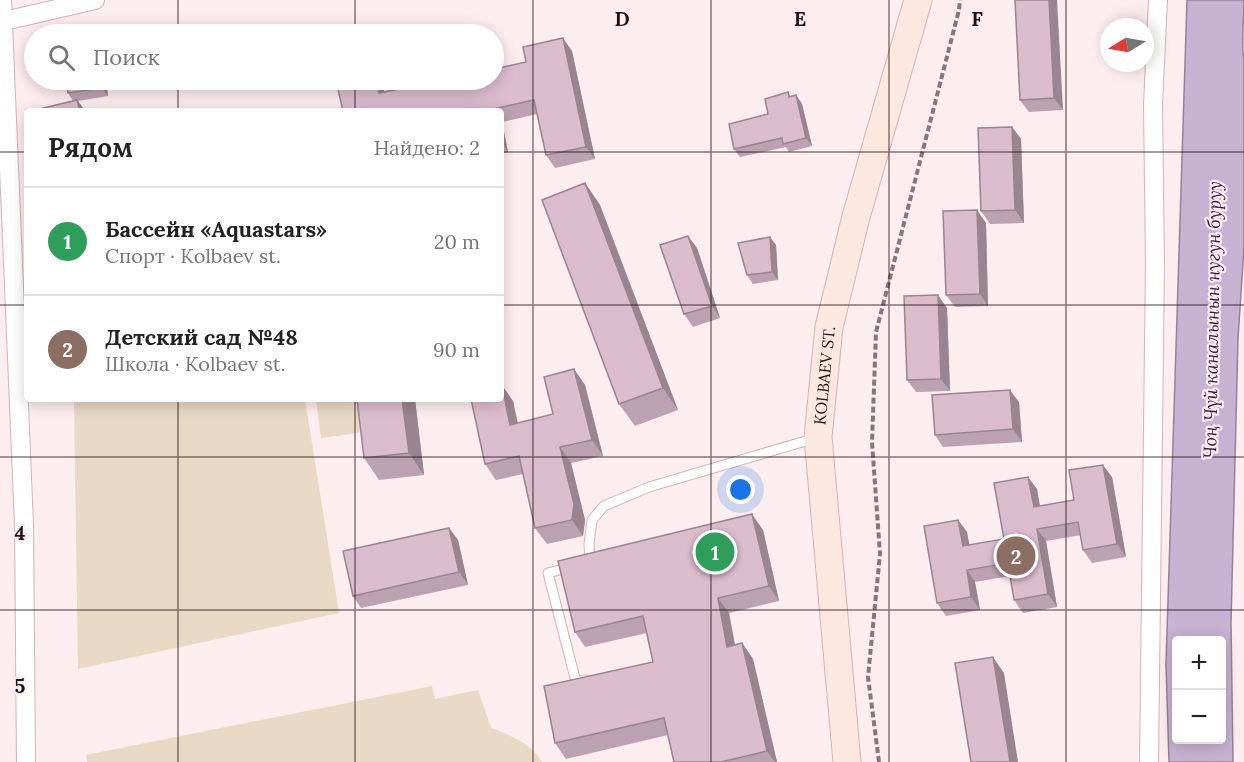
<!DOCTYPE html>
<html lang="ru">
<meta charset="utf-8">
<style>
:root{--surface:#fff;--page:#f6f6f6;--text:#222;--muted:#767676;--line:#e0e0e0;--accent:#ea580c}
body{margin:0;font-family:Lora,serif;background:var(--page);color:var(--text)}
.controls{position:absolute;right:18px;bottom:18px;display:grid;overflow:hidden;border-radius:6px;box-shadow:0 3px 15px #0003}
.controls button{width:54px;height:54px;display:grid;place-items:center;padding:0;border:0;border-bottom:2px solid var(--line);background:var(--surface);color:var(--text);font:30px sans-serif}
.compass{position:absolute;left:1100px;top:18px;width:54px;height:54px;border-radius:50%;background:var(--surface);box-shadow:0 3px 15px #0003;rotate:259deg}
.you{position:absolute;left:741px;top:490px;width:21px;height:21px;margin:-15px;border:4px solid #fff;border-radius:50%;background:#1a73e8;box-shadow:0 0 0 9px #1a73e833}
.badge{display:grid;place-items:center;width:39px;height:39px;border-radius:50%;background:var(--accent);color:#fff;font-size:20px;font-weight:700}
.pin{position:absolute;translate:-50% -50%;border:3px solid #fff;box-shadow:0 2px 6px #0006}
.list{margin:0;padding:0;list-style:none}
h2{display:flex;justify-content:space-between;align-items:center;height:78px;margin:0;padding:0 24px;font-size:26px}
h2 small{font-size:20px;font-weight:400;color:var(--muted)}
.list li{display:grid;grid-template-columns:39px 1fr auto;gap:18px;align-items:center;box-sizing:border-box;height:108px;padding:0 24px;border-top:2px solid var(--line)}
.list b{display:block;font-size:22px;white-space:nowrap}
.list p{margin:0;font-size:20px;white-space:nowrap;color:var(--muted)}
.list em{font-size:20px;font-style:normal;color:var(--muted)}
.icon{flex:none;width:33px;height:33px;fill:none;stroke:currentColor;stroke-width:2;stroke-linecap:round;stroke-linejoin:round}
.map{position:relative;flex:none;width:1244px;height:762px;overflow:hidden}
.search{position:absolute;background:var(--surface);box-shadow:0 3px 15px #0003;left:24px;top:24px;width:480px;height:66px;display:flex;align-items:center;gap:15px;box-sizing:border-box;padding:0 21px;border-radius:33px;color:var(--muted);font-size:22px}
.panel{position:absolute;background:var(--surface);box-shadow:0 3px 15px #0003;left:24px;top:108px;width:480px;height:294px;border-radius:6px}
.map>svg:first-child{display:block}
.green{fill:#e9d8c3}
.water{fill:#c7b2d3;stroke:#95829a;stroke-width:1.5;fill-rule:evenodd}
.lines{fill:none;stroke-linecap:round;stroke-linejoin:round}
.lane-casing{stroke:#d6b2b4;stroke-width:11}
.street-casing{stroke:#d6b2b4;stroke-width:20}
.secondary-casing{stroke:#d6b2b4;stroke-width:29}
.path{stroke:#857778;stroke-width:4;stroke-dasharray:6 3;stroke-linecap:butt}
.lane{stroke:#fff;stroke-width:9}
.street{stroke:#fff;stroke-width:18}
.secondary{stroke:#fde8df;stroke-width:27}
.wall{fill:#bca2b0}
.shaded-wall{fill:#998490}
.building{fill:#dbbccd;stroke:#998490;stroke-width:1.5}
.grid{fill:none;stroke:#201314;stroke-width:1.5;stroke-opacity:0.55}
.labels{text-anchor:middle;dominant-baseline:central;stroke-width:4.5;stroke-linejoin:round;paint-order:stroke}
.street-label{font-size:16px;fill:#201314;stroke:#fcedee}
.water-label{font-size:18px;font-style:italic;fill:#381b45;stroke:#fcedee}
.grid-label{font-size:20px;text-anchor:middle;font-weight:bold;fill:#201314;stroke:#fcedee;stroke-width:4.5;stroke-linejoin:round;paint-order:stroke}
</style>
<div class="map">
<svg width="1244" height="762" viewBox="0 0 1244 762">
<rect width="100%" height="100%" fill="#fcedee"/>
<path class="green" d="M 74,399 L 305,399 L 339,613 L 78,669 Z
M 316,399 L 358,399 L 363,432 L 321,438 Z
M 432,686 L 435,699 L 478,690 L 491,728 C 510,735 532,744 542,762 L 87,762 L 86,755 Z"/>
<path class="water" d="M 1187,0 L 1244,0 C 1244,13 1241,50 1244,59 L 1244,248 L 1238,338 L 1231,623 L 1233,762 L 1169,762 L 1166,664 ZM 1176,640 L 1222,640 L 1222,740 L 1176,740 Z"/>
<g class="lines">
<defs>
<path id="lane" d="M 587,562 L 590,562 L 589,544 L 592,520 L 604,506 L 649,487 L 816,438
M 571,567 L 548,573 L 576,682 L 585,680"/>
<path id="street" d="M 2,0 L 24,525 L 26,762
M 0,22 L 95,0
M 1149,762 L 1155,263 L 1153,105 L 1158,0"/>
<g id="secondary">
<path id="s1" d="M 847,762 L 818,437 L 829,327 L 856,217 L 918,0"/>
</g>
</defs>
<use href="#lane" class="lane-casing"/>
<use href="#street" class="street-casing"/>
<use href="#secondary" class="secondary-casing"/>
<path class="path" d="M 879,762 L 868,677 L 880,554 L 872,442 L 876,332 L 959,10 L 960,0"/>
<use href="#lane" class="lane"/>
<use href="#street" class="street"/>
<use href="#secondary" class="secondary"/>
</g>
<path class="wall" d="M 1015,0 L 1063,110 L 1029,112 L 1020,100 Z
M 572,51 L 595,159 L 555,168 L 546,155 L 537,114 L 502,122 L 508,152 L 501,154 L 501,111 L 343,111 L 384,90 L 384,92 L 526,62 Z
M 106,80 L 108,96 L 78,101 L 83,108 L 73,101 L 68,93 Z
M 788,92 L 791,97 L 796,95 L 802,104 L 812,146 L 789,152 L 786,147 L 740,157 L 734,149 L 768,114 Z
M 1012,127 L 1021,139 L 1024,223 L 990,224 L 981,211 Z
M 585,183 L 600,205 L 678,410 L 635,426 L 619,404 Z
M 986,223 L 988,306 L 955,307 L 946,295 Z
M 688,236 L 697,248 L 720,318 L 693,327 L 684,314 Z
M 776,245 L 778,280 L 753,284 L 747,275 Z
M 947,308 L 950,391 L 916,392 L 907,380 Z
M 574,369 L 585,385 L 603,456 L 571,463 L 585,520 L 583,536 L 547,544 L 535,528 L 523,474 L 496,480 L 485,464 L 513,401 L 518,423 L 553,414 Z
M 415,399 L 424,475 L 379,480 L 364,458 Z
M 1019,402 L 1022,442 L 943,447 L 935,435 Z
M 1112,477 L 1126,557 L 1092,563 L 1083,550 L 1081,535 L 1046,541 L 1057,607 L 1023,613 L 1014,600 L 1010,576 L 975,582 L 980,610 L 946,616 L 937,603 L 958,520 L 967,532 L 969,545 L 1004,539 L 1037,489 L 1040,506 L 1074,500 Z
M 449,528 L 458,540 L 468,585 L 361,608 L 353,596 Z
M 763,530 L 779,601 L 729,613 L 735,645 L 742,643 L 753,659 L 777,762 L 674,762 L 668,735 L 566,759 L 555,743 L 653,662 L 647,633 L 585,647 L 575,632 Z"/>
<path class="shaded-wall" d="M 1049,0 L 1057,0 L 1063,110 L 1054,98 Z
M 563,38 L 572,51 L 595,159 L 586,147 Z
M 101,80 L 106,80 L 108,96 L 102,88 Z
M 376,80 L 377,80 L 384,90 L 387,106 L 379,93 Z
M 796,95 L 802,104 L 812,146 L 806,138 Z
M 77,100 L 83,108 L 84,111 L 80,111 Z
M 501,121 L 502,122 L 508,152 L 501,141 Z
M 1012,127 L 1021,139 L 1024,223 L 1015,210 Z
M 585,183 L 600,205 L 678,410 L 663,388 Z
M 977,210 L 986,223 L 988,306 L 980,294 Z
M 688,236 L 697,248 L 720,318 L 712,306 Z
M 770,237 L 776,245 L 778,280 L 772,272 Z
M 938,295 L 947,308 L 950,391 L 941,379 Z
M 574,369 L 585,385 L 603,456 L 592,440 Z
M 502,385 L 513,401 L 521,441 L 510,425 Z
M 1010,390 L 1019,402 L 1022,442 L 1013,429 Z
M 402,399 L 415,399 L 424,475 L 409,453 Z
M 560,447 L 571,463 L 585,520 L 583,536 L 572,520 Z
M 1103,465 L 1112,477 L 1126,557 L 1117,544 Z
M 1028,477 L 1037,489 L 1042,519 L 1034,507 Z
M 752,514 L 763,530 L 779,601 L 769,586 Z
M 958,520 L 967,532 L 972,559 L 963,546 Z
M 449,528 L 458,540 L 468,585 L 459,572 Z
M 1037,529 L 1046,541 L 1057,607 L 1048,594 Z
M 967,570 L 975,582 L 980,610 L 971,597 Z
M 718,598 L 729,613 L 738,662 L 727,647 Z
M 742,643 L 753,659 L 777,762 L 775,762 L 767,751 Z
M 993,657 L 1004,673 L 1018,762 L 1010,762 Z"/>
<path class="building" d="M 1015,0 L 1049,0 L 1054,98 L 1020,100 Z
M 563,38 L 586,147 L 546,155 L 534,100 L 493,109 L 493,111 L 343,111 L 337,85 L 365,80 L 376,80 L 379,93 L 443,80 L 494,80 L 494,69 L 526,62 L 523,47 Z
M 65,80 L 101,80 L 102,88 L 68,93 Z
M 788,92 L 789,97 L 796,95 L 806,138 L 783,144 L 782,138 L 734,149 L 729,124 L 768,114 L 765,99 Z
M 77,100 L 80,111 L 31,111 Z
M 1012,127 L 1015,210 L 981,211 L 978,128 Z
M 585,183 L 663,388 L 619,404 L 542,200 Z
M 977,210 L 980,294 L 946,295 L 943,211 Z
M 688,236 L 712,306 L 684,314 L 660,245 Z
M 770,237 L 772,272 L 747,275 L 738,243 Z
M 938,295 L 941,379 L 907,380 L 904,296 Z
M 574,369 L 592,440 L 560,447 L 574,504 L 572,520 L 535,528 L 519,456 L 485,464 L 471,399 L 501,399 L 502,385 L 510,425 L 553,414 L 544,377 Z
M 1010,390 L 1013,429 L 935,435 L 932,395 Z
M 357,399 L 402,399 L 409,453 L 364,458 Z
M 1103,465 L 1117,544 L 1083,550 L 1078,522 L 1037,529 L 1048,594 L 1014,600 L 1008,563 L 967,570 L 971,597 L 937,603 L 924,526 L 958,520 L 963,546 L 1004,539 L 994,483 L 1028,477 L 1034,507 L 1074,500 L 1069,470 Z
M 752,514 L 769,586 L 718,598 L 727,647 L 742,643 L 767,751 L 721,762 L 674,762 L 664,718 L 555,743 L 544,686 L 653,662 L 643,616 L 575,632 L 558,561 Z
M 449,528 L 459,572 L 353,596 L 343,551 Z
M 993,657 L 1010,762 L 971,762 L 955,663 Z"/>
<path class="grid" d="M 178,0 L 178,34M 355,0 L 355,34M 533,0 L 533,762M 711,0 L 711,762M 889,0 L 889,762M 1066,0 L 1066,762M 178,80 L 178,111M 355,80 L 355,111M 0,152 L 27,152M 501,152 L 1244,152M 0,305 L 27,305M 501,305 L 1244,305M 178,399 L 178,762M 355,399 L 355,762M 0,457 L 1244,457M 0,610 L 1244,610"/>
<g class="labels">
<g class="street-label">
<text stroke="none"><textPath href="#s1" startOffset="388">KOLBAEV ST.</textPath></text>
</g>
<g class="water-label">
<text transform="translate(1212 320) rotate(-89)">Чоң Чүй каналынын нугун буруу</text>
</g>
</g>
<g class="grid-label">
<text x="622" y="26">D</text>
<text x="800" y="26">E</text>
<text x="977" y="26">F</text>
<text x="20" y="540">4</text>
<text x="20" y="693">5</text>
</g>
</svg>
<div class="controls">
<button>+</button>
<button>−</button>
</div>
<svg class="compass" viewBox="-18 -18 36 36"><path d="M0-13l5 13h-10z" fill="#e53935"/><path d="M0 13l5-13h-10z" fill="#767676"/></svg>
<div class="you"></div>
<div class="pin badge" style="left:715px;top:552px;background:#2e9e5b">1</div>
<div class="pin badge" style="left:1016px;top:556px;background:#8d6e63">2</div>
<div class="search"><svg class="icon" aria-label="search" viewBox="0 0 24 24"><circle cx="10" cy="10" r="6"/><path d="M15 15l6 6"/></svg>Поиск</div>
<section class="panel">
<h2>Рядом<small>Найдено: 2</small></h2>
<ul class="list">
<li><span class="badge" style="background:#2e9e5b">1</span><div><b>Бассейн «Aquastars»</b><p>Спорт · Kolbaev st.</p></div><em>20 m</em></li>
<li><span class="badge" style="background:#8d6e63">2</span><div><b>Детский сад №48</b><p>Школа · Kolbaev st.</p></div><em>90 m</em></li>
</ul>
</section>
</div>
